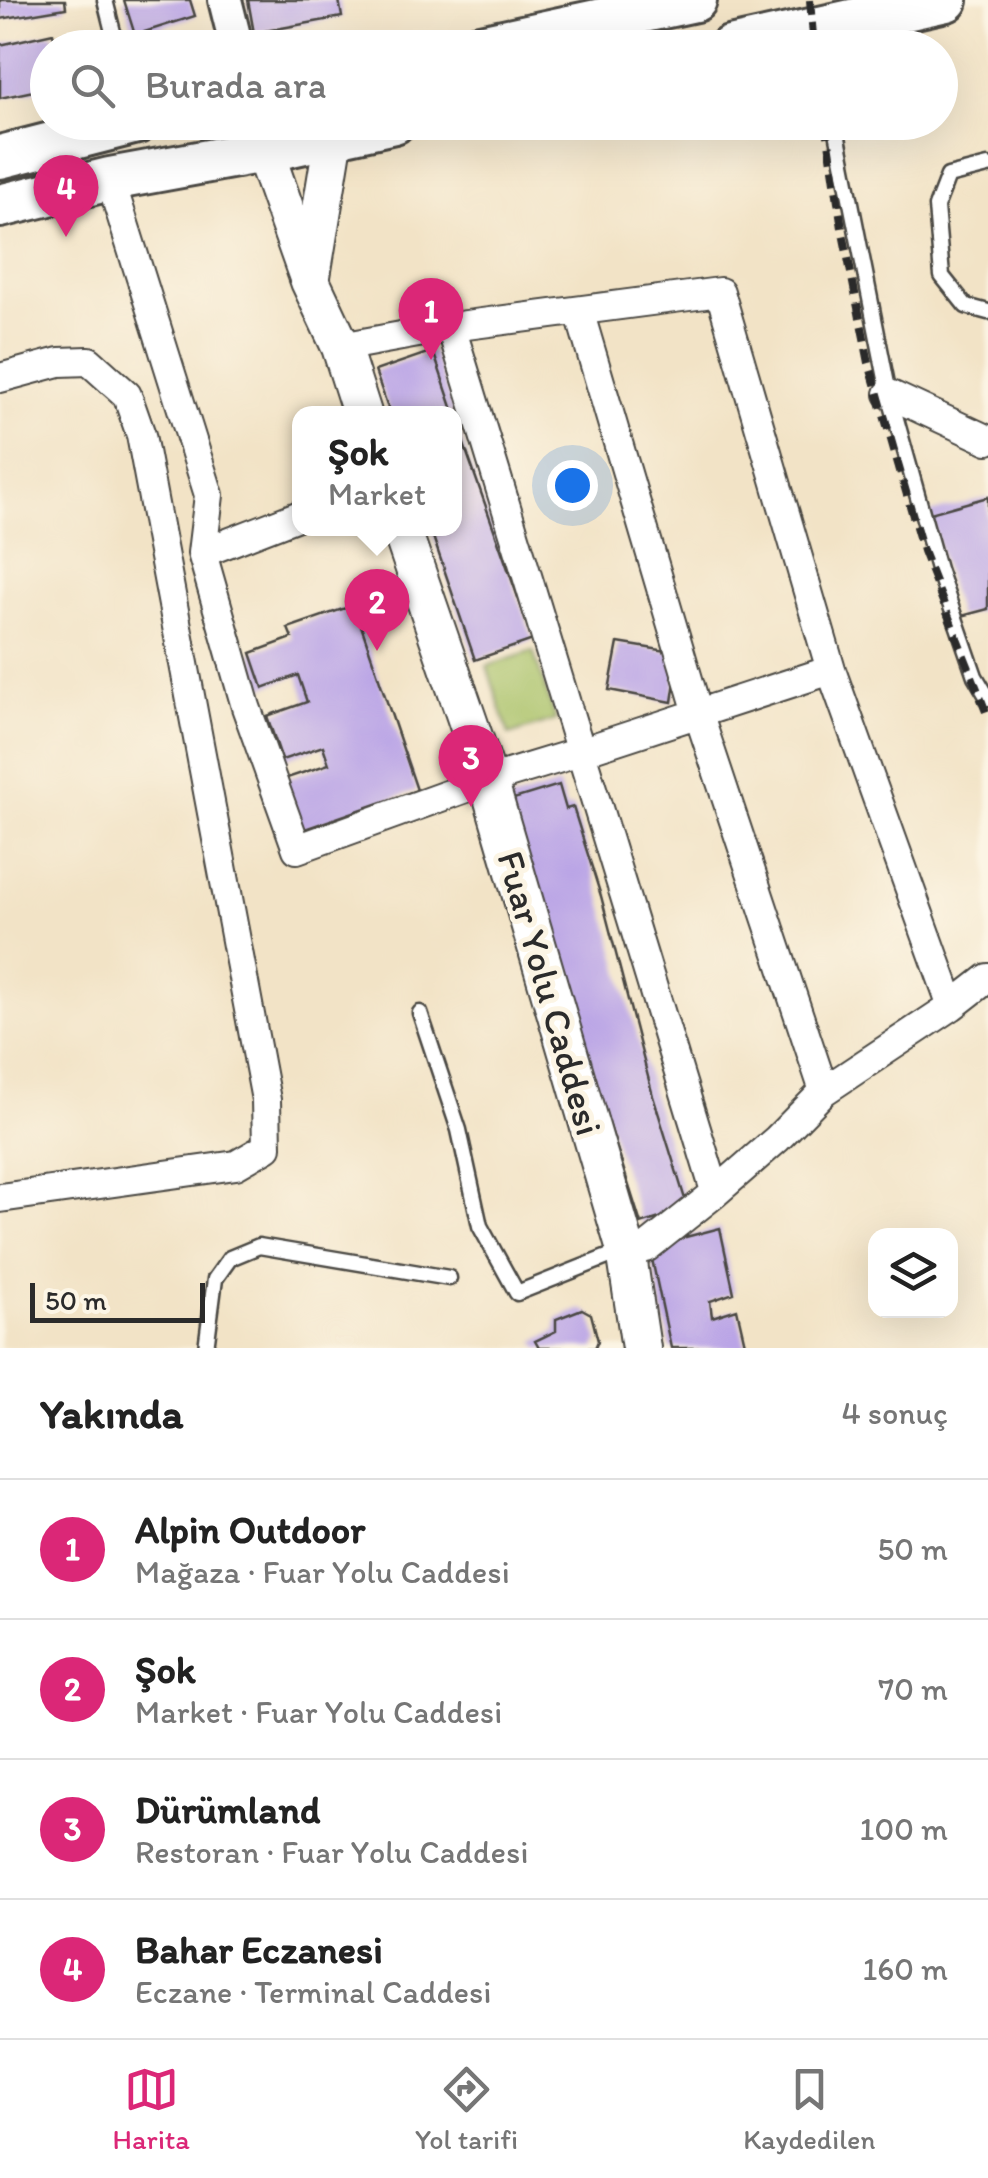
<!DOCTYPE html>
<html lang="tr">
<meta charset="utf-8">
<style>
:root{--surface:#fff;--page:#f2f2f2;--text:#222;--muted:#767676;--line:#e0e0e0;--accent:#db2777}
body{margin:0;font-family:Itim,sans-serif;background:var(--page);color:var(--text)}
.controls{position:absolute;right:30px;bottom:30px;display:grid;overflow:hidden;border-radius:20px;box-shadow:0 10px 40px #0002}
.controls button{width:90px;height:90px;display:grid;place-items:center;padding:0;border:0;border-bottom:2px solid var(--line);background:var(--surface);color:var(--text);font:50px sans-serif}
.scale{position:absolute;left:30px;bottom:25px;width:175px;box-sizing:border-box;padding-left:10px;border:5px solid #2b2b2b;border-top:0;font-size:28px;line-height:35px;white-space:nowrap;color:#2b2b2b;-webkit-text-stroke:8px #fcf5e5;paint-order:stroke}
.you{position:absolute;left:572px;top:485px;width:35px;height:35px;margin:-25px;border:8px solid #fff;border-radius:50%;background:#1a73e8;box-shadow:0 0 0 15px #1a73e833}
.badge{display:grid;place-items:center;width:65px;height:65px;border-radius:50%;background:var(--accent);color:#fff;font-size:32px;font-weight:700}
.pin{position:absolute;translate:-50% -82px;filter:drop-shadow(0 2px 5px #0008)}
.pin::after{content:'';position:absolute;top:52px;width:35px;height:30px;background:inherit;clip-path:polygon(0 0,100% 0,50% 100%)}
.popup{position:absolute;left:292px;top:406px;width:170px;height:130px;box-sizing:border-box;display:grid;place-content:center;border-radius:20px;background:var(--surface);filter:drop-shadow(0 2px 8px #0005);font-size:32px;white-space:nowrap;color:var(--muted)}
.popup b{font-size:38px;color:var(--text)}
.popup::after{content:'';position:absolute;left:50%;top:100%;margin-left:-20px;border:20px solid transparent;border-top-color:var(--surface)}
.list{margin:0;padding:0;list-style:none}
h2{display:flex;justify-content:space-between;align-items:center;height:130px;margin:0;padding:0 40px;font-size:42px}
h2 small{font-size:32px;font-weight:400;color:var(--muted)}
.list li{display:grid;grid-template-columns:65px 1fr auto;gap:30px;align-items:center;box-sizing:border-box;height:140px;padding:0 40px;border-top:2px solid var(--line)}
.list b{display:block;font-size:38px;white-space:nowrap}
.list p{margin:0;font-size:32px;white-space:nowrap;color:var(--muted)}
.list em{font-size:32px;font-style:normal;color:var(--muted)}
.icon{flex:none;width:55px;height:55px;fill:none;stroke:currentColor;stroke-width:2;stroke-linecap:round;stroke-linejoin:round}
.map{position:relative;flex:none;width:988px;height:1348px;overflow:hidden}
.search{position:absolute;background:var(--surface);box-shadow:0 10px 40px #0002;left:30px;right:30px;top:30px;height:110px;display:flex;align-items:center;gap:25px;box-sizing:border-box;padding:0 35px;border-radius:55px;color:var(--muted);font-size:38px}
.sheet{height:690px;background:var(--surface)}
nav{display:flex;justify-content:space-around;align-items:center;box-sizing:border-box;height:140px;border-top:2px solid var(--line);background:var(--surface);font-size:28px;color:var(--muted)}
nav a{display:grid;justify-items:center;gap:5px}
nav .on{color:var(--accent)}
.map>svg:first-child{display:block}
.green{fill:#a8c166;stroke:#6a7648;stroke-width:2.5}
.building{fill:#baa4e6}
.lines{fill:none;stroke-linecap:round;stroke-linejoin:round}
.service-casing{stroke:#494742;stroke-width:19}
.minor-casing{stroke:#494742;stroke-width:32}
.tertiary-casing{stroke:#494742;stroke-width:38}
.secondary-casing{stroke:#494742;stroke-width:42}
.primary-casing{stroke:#494742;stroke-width:48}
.service{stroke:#fff;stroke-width:14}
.minor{stroke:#fff;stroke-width:28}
.tertiary{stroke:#fff;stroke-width:32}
.secondary{stroke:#fff;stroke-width:38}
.primary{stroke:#fff;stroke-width:42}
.rail{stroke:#2b2b2b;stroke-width:8;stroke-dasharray:15 8;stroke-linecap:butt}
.labels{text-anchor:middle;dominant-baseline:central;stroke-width:10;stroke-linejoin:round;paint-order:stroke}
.street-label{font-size:38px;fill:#2b2b2b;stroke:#fcf5e5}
</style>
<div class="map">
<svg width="988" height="1348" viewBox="0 0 988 1348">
<rect width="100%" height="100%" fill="#fcf5e5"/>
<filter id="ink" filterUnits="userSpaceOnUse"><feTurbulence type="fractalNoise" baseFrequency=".01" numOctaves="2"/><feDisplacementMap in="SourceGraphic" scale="20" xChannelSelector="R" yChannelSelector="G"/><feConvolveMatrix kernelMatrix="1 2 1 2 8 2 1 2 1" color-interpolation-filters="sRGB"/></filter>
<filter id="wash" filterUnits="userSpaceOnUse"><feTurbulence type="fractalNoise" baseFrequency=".0048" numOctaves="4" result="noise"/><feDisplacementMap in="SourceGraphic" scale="40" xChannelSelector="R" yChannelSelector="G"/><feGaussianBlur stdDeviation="2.25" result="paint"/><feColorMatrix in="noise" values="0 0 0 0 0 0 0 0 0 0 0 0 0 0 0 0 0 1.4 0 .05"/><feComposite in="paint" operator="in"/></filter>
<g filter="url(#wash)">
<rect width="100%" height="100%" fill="#f2e3c6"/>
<path class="green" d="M 533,651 L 556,720 L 509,735 L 487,666 Z"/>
<g id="blocks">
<path class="building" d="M 0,0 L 65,0 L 66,8 L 0,19 Z
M 124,0 L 190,0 L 195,16 L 135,35 Z
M 248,0 L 339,0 L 342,17 L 254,33 Z
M 53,33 L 56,48 L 48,48 L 48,88 L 0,98 L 0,45 Z
M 433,351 L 454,413 L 390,413 L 375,371 Z
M 454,416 L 533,640 L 475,660 L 430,528 L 454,528 Z
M 988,497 L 988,609 L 958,617 L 930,513 Z
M 354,605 L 417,790 L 302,830 L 284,779 L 329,764 L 323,746 L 282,760 L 267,716 L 307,702 L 298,675 L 263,688 L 251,653 L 292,638 L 288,628 Z
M 618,643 L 679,653 L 672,702 L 609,690 Z
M 559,785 L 566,809 L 573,807 L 601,896 L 653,1096 L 688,1209 L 641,1224 L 507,801 Z
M 720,1228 L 734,1293 L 710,1301 L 712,1317 L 737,1309 L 746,1348 L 671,1348 L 652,1259 L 664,1248 L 682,1238 Z
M 582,1309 L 591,1314 L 598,1341 L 595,1348 L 539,1348 L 535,1341 L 556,1331 L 556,1319 Z"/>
</g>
</g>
<g filter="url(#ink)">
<use href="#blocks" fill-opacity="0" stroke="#494742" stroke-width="2.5"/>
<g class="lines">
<defs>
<path id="service" d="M 105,0 L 117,48
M 835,122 L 889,394 L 938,569 L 975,676 L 988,698
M 988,166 L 948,176 L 936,207 L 942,276 L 966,306 L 988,312
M 420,1013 L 459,1130 L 480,1226 L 517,1293 L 625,1250
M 206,1348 L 215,1279 L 230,1258 L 259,1246 L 449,1278"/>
<path id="minor" d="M 110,179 L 209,495 L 202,553 L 246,707 L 297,849 L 488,780 L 580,752 L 831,670
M 579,311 L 698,713 L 824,1091
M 451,327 L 715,1191
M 341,347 L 451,327 L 720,292 L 831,670 L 952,1006
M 0,378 L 59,362 L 89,361 L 127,395 L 141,435 L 266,1100 L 267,1147 L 236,1165 L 0,1198
M 889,394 L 988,440
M 202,553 L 300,515
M 626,1250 L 646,1248 L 714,1194 L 777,1139 L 824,1091 L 952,1006 L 988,978"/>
<path id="tertiary" d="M 225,0 L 237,48"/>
<path id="secondary" d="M 256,122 L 264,151 L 310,281 L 341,347 L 362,413
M 311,276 L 334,136
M 401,528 L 488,780 L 626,1250 L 641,1348"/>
<path id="primary" d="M 471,48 L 695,0
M 730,48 L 946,0
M 0,157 L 137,122
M 0,206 L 110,179 L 264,151 L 394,122"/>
</defs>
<use href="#service" class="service-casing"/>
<use href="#minor" class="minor-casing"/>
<use href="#tertiary" class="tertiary-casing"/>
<use href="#secondary" class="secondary-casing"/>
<use href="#primary" class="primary-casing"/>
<use href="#service" class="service"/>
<use href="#minor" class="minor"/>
<use href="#tertiary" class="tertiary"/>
<use href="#secondary" class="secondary"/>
<use href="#primary" class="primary"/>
<path class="rail" d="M 810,0 L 814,48
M 826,122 L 842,228 L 869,363 L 923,551 L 988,717"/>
</g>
</g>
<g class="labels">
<g class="street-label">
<text transform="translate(550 993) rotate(74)">Fuar Yolu Caddesi</text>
</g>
</g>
</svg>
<div class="controls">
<button><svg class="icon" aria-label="layers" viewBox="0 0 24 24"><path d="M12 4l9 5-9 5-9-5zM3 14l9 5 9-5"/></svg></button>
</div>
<div class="scale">50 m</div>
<div class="you"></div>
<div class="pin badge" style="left:431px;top:360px">1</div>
<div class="pin badge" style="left:377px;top:651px">2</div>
<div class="popup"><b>Şok</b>Market</div>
<div class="pin badge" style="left:471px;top:807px">3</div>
<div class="pin badge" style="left:66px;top:237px">4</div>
<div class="search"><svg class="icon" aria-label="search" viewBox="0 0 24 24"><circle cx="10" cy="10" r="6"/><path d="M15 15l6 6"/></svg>Burada ara</div>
</div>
<section class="sheet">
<h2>Yakında<small>4 sonuç</small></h2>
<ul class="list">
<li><span class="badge">1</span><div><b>Alpin Outdoor</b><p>Mağaza · Fuar Yolu Caddesi</p></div><em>50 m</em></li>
<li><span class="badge">2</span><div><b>Şok</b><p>Market · Fuar Yolu Caddesi</p></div><em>70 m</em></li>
<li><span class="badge">3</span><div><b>Dürümland</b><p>Restoran · Fuar Yolu Caddesi</p></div><em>100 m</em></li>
<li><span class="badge">4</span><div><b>Bahar Eczanesi</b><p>Eczane · Terminal Caddesi</p></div><em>160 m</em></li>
</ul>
</section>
<nav>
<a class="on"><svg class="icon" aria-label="map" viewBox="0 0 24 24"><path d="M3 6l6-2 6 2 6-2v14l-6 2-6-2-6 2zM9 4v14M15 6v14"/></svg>Harita</a>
<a><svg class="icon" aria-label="directions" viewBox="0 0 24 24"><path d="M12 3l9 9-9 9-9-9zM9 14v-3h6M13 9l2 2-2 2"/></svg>Yol tarifi</a>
<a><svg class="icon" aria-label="saved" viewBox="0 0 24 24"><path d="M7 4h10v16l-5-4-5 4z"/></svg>Kaydedilen</a>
</nav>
